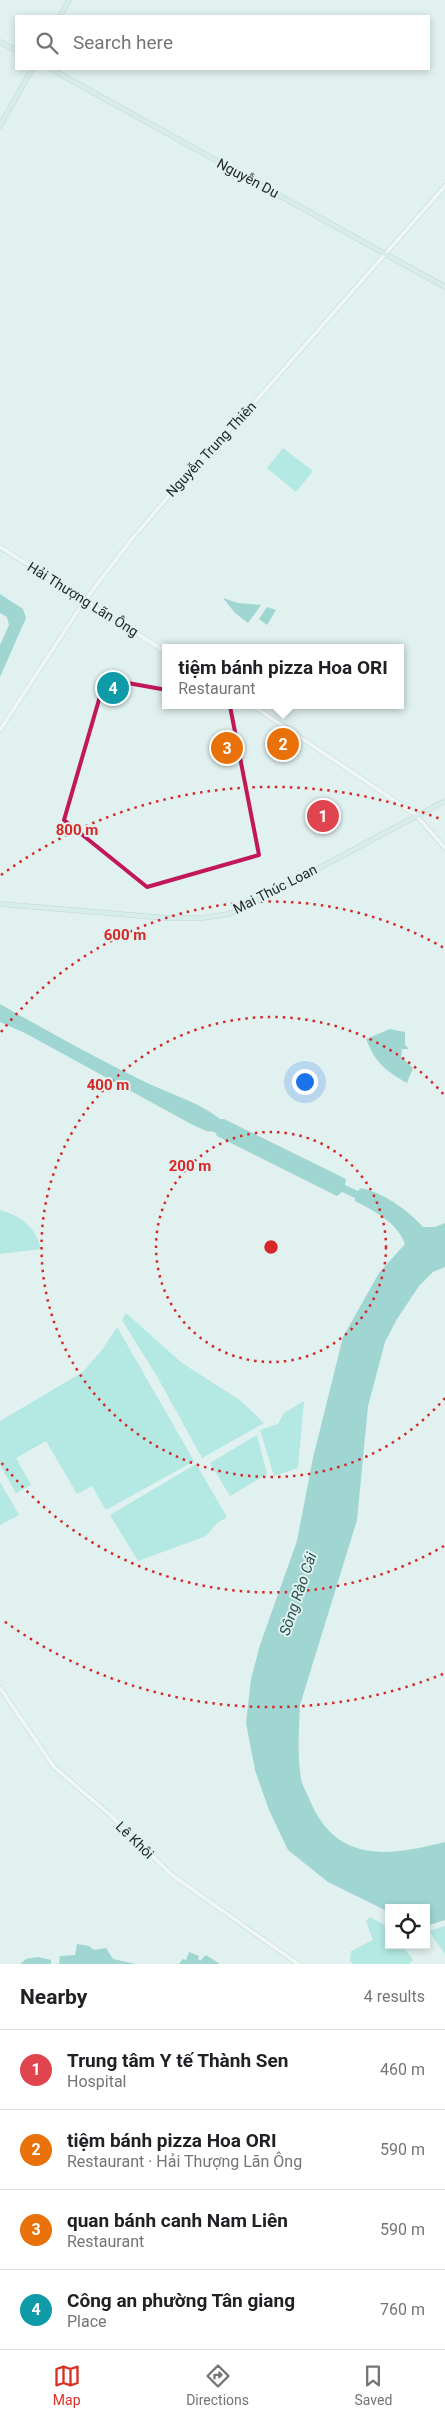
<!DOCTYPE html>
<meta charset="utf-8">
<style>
:root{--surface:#fff;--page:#f2f2f2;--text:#202124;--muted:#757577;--line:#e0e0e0;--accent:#d93025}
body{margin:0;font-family:Roboto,sans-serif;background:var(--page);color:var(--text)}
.controls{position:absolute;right:15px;bottom:15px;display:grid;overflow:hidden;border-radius:0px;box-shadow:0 2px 8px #0003}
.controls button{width:45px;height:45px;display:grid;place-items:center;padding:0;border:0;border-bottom:1px solid var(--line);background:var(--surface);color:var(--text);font:25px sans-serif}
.you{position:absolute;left:304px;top:1081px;width:18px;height:18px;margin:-12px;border:4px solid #fff;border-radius:50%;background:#1a73e8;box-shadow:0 0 0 8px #1a73e833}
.badge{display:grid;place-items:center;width:32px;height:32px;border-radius:50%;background:var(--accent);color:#fff;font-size:16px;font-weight:700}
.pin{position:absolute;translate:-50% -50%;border:2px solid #fff;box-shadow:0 1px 5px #0006}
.popup{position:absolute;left:162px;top:644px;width:242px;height:65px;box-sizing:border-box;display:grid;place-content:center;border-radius:0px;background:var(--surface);filter:drop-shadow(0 1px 4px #0005);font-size:16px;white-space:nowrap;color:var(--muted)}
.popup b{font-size:19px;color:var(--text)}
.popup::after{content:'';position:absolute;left:50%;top:100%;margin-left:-10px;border:10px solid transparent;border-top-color:var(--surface)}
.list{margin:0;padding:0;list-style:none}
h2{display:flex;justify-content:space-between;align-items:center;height:65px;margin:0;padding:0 20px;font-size:21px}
h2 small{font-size:16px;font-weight:400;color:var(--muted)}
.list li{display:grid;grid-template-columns:32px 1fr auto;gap:15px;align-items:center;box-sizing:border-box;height:80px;padding:0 20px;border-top:1px solid var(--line)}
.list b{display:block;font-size:19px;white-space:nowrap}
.list p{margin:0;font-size:16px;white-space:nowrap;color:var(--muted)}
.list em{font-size:16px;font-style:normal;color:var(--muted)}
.icon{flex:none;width:28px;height:28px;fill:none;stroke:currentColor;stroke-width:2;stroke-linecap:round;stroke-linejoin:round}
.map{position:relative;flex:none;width:445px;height:1964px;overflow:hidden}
.search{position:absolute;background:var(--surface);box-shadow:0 2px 8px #0003;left:15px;right:15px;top:15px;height:55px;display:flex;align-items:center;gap:12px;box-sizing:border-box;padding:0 18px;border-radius:0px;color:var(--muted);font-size:19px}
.sheet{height:385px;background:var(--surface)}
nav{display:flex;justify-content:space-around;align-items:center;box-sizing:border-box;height:70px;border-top:1px solid var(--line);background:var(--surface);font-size:14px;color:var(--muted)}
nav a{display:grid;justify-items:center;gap:2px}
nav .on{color:var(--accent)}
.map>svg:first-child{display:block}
.green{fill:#7cddd6}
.water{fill:#51b5af}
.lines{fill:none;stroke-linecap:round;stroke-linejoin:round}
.tertiary-casing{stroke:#a5b5b3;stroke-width:5}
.secondary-casing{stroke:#a5b5b3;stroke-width:5.5}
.tertiary{stroke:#fff;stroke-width:4}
.secondary{stroke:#c9e9e7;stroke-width:4.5}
.marked{fill:none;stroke:#c2185b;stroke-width:4;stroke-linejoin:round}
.ring{fill:none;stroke:#d62828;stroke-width:2.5;stroke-dasharray:2.5 5}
.labels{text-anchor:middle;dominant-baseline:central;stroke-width:4;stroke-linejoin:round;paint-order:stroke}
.street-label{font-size:14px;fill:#242a29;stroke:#e0f1ef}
.water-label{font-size:15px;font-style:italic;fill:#25514e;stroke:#e0f1ef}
.centre{fill:#d62828;stroke:#e0f1ef;stroke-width:2.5}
.ring-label{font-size:15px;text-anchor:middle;font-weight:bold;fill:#d62828;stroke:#e0f1ef;stroke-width:4;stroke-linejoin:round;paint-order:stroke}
</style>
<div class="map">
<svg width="445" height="1964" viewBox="0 0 445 1964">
<rect width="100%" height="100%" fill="#e0f1ef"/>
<path class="green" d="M 283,448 L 313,471 L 296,492 L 267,468 Z
M 0,1210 C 21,1216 36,1227 41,1249 L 0,1254 Z
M 126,1313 L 182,1363 L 241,1401 L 264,1423 L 202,1458 L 158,1378 L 122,1320 Z
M 117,1327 L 194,1461 L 106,1510 L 92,1486 L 77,1494 L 46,1441 L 16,1458 L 31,1485 L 16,1493 L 0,1465 L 0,1421 L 83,1372 L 102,1350 Z
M 304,1401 L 298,1468 L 274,1476 L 260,1430 L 278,1424 L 284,1413 Z
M 257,1435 L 267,1474 L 230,1496 L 210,1463 Z
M 196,1464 L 227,1517 L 217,1523 L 206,1536 L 138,1561 L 110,1515 Z
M 0,1482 L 19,1515 L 0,1525 Z
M 370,1917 L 383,1924 L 389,1931 L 389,1945 L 402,1945 L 413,1960 L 409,1964 L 353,1964 L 350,1961 L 351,1951 L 373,1940 L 366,1921 Z
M 445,1926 L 445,1954 L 429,1931 Z"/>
<path class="water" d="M 0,594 L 23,609 L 26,618 L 0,677 L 0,645 L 9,625 L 7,617 L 0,613 Z
M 223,598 L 238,603 L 261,605 L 248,623 L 235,613 Z
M 267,607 L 276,610 L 267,625 L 259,619 Z
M 0,1004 C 47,1031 96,1058 145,1082 C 170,1094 199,1102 220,1119 L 224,1119 L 346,1179 L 345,1185 L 358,1191 L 361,1188 C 384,1193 408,1210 423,1227 L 435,1227 L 445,1223 L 445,1267 L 433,1272 L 419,1286 L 397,1319 L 385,1342 L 368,1406 L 357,1520 L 300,1705 C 299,1729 297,1755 301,1778 C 302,1786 308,1795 311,1803 C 338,1864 390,1856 445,1842 L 445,1920 L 426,1926 L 426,1908 L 389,1908 L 389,1912 L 328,1882 L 288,1850 L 269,1810 L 255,1770 L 246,1723 L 251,1679 L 260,1645 L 297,1541 L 313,1458 L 343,1337 L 379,1273 L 405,1244 C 397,1222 374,1211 355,1201 L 355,1198 L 342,1192 L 337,1196 L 217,1136 L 215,1132 L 206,1131 L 191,1124 L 25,1033 L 0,1022 Z
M 390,1029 L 405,1032 L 405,1045 L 409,1049 L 402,1049 L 401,1057 L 413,1068 L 407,1083 C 385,1070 376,1064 366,1039 Z
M 77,1944 L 89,1946 L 94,1950 L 106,1948 L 113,1959 L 136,1964 L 59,1964 L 60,1956 L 75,1955 Z
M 189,1952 L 199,1956 L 198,1959 L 200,1961 L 206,1955 L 220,1964 L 179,1964 L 183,1959 L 186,1960 Z
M 38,1957 L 51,1960 L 51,1964 L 20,1964 L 26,1959 Z"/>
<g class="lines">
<defs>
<path id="tertiary" d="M 0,547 L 166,652
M 252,705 L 416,815 L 445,848
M 0,730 L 85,600 L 131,540 L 184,478 L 247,411 L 445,186
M 0,1688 L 54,1767 L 109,1814 L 172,1875 L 298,1964"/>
<path id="secondary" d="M 60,16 L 69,0
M 0,42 L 16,50
M 51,69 L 445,287
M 0,126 L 32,69
M 0,904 L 167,918 L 202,918 L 229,914 L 261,899 L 445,801"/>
</defs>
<use href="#tertiary" class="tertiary-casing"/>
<use href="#secondary" class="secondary-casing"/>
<use href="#tertiary" class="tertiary"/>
<use href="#secondary" class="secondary"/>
</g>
<path d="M0 0H445V1964H0ZM 105,679 L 229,701 L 259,855 L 147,887 L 64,820 Z" fill="#e0f1ef" fill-opacity=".55" fill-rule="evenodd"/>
<path class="marked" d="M 105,679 L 229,701 L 259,855 L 147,887 L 64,820 Z"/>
<g class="ring">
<circle cx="271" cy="1247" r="115"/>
<path d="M445 1398A230 230 0 1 1 445 1096"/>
<path d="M444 1546A345 345 0 0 1 1 1462M1 1032A345 345 0 0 1 444 948"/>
<path d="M443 1674A460 460 0 0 1 1 1619M1 875A460 460 0 0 1 443 820"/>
</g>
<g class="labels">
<g class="street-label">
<text transform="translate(248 178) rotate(28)">Nguyễn Du</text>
<text transform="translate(211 449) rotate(-47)">Nguyễn Trung Thiên</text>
<text transform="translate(83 599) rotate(32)">Hải Thượng Lãn Ông</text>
<text transform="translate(275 889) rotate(-27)">Mai Thúc Loan</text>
<text transform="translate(135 1840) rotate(44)">Lê Khôi</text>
</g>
<g class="water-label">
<text transform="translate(298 1594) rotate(-71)">Sông Rào Cái</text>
</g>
</g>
<circle cx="271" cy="1247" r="8" class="centre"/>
<g class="ring-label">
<text x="77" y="835">800 m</text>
<text x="125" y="940">600 m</text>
<text x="108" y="1090">400 m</text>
<text x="190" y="1171">200 m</text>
</g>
</svg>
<div class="controls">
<button><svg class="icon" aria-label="locate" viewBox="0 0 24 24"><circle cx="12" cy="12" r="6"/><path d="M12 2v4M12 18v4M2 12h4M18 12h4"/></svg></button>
</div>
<div class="you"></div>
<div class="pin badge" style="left:323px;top:816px;background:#e0444e">1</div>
<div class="pin badge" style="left:283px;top:744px;background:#e8710a">2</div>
<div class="popup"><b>tiệm bánh pizza Hoa ORI</b>Restaurant</div>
<div class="pin badge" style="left:227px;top:748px;background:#e8710a">3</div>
<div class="pin badge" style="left:113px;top:688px;background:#0f9aa8">4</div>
<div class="search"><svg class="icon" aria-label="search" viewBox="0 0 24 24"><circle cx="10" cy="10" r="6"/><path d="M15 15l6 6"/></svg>Search here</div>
</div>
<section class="sheet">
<h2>Nearby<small>4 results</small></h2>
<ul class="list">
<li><span class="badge" style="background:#e0444e">1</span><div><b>Trung tâm Y tế Thành Sen</b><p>Hospital</p></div><em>460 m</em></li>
<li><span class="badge" style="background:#e8710a">2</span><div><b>tiệm bánh pizza Hoa ORI</b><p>Restaurant · Hải Thượng Lãn Ông</p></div><em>590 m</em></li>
<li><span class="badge" style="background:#e8710a">3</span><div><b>quan bánh canh Nam Liên</b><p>Restaurant</p></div><em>590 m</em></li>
<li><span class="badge" style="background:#0f9aa8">4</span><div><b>Công an phường Tân giang</b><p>Place</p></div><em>760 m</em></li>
</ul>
</section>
<nav>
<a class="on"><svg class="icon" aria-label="map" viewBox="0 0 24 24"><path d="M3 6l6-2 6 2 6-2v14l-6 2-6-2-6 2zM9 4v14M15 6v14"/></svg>Map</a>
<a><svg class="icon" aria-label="directions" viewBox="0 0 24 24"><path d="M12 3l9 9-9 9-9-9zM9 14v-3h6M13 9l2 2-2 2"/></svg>Directions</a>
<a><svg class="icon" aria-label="saved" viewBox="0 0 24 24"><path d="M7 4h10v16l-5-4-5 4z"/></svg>Saved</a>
</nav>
